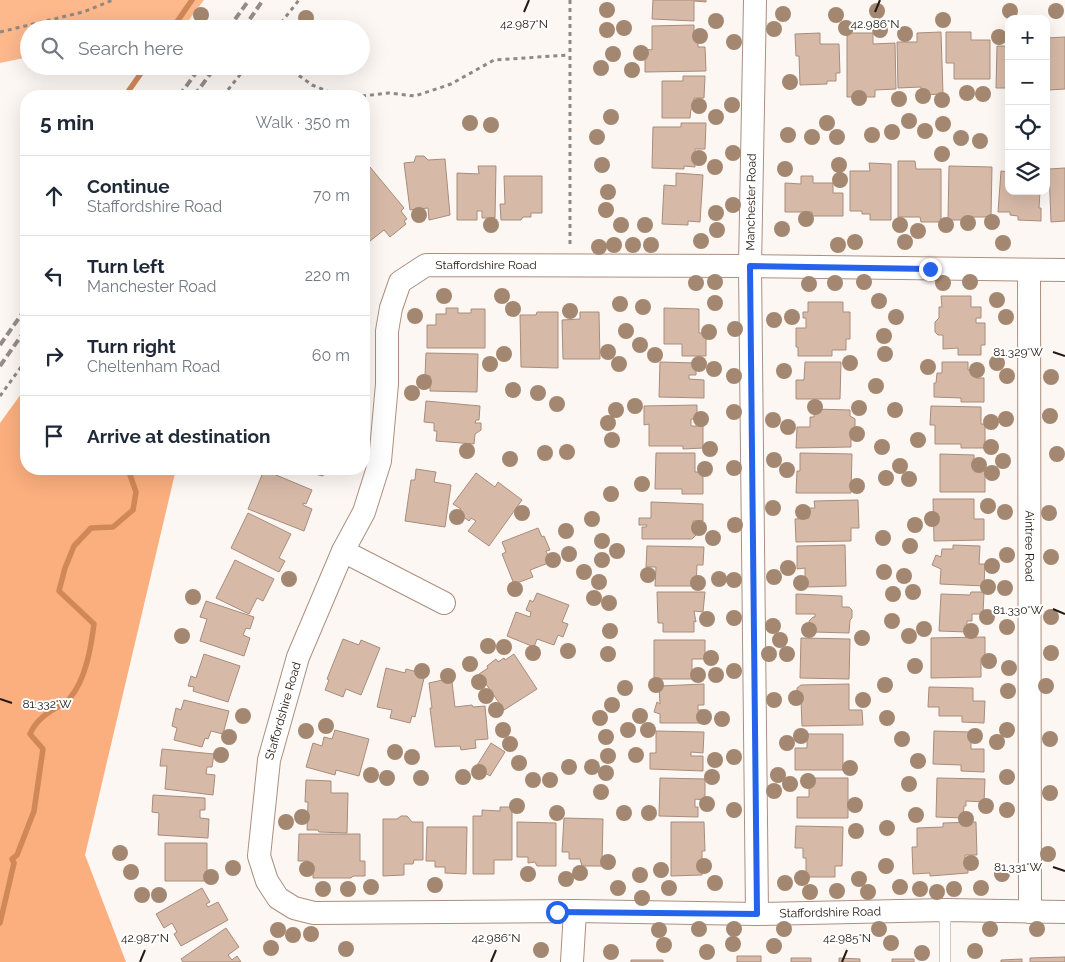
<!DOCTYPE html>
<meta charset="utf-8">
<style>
:root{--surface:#fff;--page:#f2f2f3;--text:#1f2937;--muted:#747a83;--line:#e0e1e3}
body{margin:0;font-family:Raleway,sans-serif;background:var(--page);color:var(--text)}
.controls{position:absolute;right:15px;top:15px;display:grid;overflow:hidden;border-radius:10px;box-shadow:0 5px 20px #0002}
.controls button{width:45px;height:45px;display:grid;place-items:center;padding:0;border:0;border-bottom:1px solid var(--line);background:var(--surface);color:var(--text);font:25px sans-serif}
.stop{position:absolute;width:15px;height:15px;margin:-11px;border:4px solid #2563eb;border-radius:50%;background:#fff}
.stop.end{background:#2563eb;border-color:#fff;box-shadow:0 1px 5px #0008}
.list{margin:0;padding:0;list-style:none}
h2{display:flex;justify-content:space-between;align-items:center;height:65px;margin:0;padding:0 20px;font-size:21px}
h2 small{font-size:16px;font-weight:400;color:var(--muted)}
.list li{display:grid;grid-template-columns:32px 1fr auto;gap:15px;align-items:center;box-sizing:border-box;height:80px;padding:0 20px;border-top:1px solid var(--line)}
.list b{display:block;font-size:19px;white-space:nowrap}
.list p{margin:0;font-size:16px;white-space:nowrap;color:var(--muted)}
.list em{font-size:16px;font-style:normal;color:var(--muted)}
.icon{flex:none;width:28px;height:28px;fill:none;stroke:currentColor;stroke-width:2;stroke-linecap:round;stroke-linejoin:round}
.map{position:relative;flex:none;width:1065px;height:962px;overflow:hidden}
.search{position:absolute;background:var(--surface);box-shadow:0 5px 20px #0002;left:20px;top:20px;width:350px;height:55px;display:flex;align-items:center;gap:12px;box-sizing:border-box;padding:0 18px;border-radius:28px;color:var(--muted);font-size:19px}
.panel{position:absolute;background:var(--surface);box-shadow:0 5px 20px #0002;left:20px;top:90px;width:350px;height:385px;border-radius:20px}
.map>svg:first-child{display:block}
.green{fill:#fdb88c}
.forest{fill:#fbae7e}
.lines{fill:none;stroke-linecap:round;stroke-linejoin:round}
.stream{stroke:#d18858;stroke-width:5.5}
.building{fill:#d7b9a7;stroke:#a88c7b}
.service-casing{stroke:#ab8f7e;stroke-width:12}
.minor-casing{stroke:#ab8f7e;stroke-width:24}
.path{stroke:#908882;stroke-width:3;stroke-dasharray:4 4;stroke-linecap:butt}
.service{stroke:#fff;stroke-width:11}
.minor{stroke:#fff;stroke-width:22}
.rail{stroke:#948c86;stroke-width:4;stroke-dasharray:8 4;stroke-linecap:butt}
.tree{fill:#a48770}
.route{stroke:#2563eb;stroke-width:6}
.ticks{fill:none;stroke:#231912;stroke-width:2}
.labels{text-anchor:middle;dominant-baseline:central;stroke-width:4;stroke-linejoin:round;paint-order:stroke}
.street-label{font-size:12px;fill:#231912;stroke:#fff}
.ticks-label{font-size:12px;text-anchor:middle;fill:#231912;stroke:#fff;stroke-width:4;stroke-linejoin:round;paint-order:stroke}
</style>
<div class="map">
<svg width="1065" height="962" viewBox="0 0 1065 962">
<rect width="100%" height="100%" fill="#fdf7f3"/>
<path class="green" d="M 0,0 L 204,0 L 186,24 L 164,29 L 29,29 L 29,57 L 0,63 Z"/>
<path class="forest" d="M 26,387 L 26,469 L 176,469 L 85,855 L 126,962 L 0,962 L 0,423 Z"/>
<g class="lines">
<path class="stream" d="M 172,29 L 192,0
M 125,96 L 146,66
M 0,923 L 14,863 L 12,859 L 17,855 L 34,811 L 43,749 L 30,734 C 36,720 48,712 61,705 C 64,703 68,701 70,698 C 86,679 91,647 94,624 L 59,591 L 65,568 L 74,546 L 91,528 L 113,527 L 133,510 L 136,492 L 128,469"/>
</g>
<path class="building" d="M 653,0 L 706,0 L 706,2 L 694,1 L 694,21 L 652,19 Z
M 694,25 L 694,36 L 698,36 L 698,47 L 705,47 L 706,71 L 645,72 L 645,49 L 652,50 L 652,26 Z
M 941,32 L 943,94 L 921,95 L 921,87 L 898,88 L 897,42 L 917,42 L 917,33 Z
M 946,32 L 971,32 L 971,40 L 990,40 L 990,79 L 954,79 L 954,63 L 946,63 Z
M 820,33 L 820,44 L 839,44 L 840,73 L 836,73 L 836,81 L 827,81 L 827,84 L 800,85 L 799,56 L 796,56 L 795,34 Z
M 847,33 L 873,33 L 873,44 L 895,43 L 896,89 L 875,90 L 875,97 L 847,97 Z
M 1065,37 L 1065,89 L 1048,90 L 1047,38 Z
M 1008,43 L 1009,88 L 996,88 L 997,46 L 1008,46 Z
M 683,76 L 705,76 L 704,98 L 694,98 L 694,109 L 691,109 L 690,118 L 662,118 L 662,81 L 683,81 Z
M 681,123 L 706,123 L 705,149 L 695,149 L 695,167 L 684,166 L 684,169 L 652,168 L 653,127 L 681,127 Z
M 416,156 L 424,156 L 428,160 L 445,159 L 450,215 L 429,220 L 428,208 L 410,210 L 404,163 L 414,162 Z
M 898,161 L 915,161 L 916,169 L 941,169 L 941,222 L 921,222 L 920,217 L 898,217 Z
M 869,163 L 891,164 L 891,220 L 870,220 L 870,214 L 862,214 L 862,211 L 850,211 L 850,171 L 870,171 Z
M 478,166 L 496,166 L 495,218 L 482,218 L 482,211 L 477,211 L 477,220 L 457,220 L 457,173 L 479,174 Z
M 949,166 L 992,167 L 991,217 L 966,217 L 966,220 L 948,220 Z
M 370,167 L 404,208 L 401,211 L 407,219 L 404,221 L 406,224 L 390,237 L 384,230 L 370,241 L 364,233 L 364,172 Z
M 1065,168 L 1065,221 L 1051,222 L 1049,169 Z
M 1001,171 L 1009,172 L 1009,191 L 1040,191 L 1039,208 L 1041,208 L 1041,221 L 1018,220 L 1018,216 L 1010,215 L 1010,212 L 998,212 Z
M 676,173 L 703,175 L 700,222 L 688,221 L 688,225 L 662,224 L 664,185 L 676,186 Z
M 504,176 L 542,176 L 542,213 L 531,213 L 531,217 L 523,217 L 521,220 L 501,220 L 500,204 L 505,204 Z
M 801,176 L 813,176 L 813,183 L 833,183 L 833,193 L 843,193 L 843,216 L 812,216 L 812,212 L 785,212 L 785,183 L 801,184 Z
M 941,296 L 971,296 L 971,307 L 981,307 L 981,318 L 976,318 L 976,323 L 985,323 L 985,345 L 981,345 L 981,355 L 958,355 L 958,348 L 943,349 L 943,335 L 938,335 L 935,332 L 935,322 L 939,318 L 939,307 L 942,307 Z
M 808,302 L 843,302 L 843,312 L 850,312 L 850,339 L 846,339 L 846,350 L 832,350 L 832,356 L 798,356 L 798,347 L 796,347 L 796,328 L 806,328 L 806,318 L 803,318 L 803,312 L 808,312 Z
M 446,308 L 458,308 L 458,313 L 471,313 L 471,309 L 485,309 L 485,348 L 427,348 L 427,325 L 436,325 L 436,314 L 446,314 Z
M 664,308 L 699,309 L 699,333 L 706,333 L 706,356 L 682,356 L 682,344 L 664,344 Z
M 537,312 L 558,312 L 558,368 L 521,367 L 520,315 L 536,315 Z
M 580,312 L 599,312 L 600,359 L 563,359 L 562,320 L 580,319 Z
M 426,353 L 478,354 L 477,392 L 430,391 L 430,376 L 425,376 Z
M 660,362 L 696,363 L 696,375 L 689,375 L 689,379 L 704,380 L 704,398 L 659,397 Z
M 805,362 L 841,362 L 840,399 L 796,399 L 796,380 L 804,380 Z
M 942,362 L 968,362 L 968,370 L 976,370 L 976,378 L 984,378 L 984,402 L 961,402 L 961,398 L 934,397 L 934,383 L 936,383 L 937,373 L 942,373 Z
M 426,401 L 480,406 L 479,420 L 476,420 L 475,423 L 481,423 L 481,430 L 475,434 L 474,444 L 436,441 L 437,431 L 434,431 L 434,423 L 424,422 Z
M 697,405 L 697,419 L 691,419 L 691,426 L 703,426 L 703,448 L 683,449 L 683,446 L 649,446 L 649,424 L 644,425 L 644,406 Z
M 931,406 L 981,407 L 981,424 L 985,424 L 985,448 L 961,448 L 961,444 L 935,444 L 935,425 L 930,425 Z
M 814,409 L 850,410 L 850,416 L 855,419 L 855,430 L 851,435 L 851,447 L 796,448 L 797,427 L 810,427 L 810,417 L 814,417 Z
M 656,453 L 695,453 L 695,472 L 703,472 L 703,494 L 682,494 L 682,489 L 655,489 Z
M 800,453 L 852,454 L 851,493 L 796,493 L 797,471 L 800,471 Z
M 940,454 L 974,455 L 974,470 L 985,471 L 985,492 L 940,492 Z
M 294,469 L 325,469 L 323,476 Z
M 416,469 L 436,472 L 434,482 L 451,485 L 445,527 L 405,521 L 411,480 L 415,480 Z
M 264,470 L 312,490 L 306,504 L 303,503 L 303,505 L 312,509 L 304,531 L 248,509 Z
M 476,473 L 495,487 L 498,482 L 522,500 L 489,546 L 468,531 L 476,521 L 471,518 L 469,521 L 458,513 L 461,509 L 453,504 Z
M 933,499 L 974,499 L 974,519 L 984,519 L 984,540 L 934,541 Z
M 858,500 L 859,528 L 851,528 L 851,541 L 796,542 L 795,519 L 809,518 L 809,508 L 815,508 L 814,501 Z
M 651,502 L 703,504 L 703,521 L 693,521 L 693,526 L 697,528 L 697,534 L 692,539 L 642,539 L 642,527 L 646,527 L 647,525 L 639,525 L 639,518 L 651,518 Z
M 248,513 L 291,534 L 279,558 L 285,561 L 279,572 L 231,548 Z
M 538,528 L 542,537 L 544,536 L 550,550 L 546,551 L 551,562 L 530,570 L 533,577 L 514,584 L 502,554 L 506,552 L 502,542 Z
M 845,545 L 846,586 L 805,587 L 805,568 L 797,569 L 797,546 Z
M 953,545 L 980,546 L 979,564 L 985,564 L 984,586 L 940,584 L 941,569 L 932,565 L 936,555 L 941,557 L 942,549 L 953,549 Z
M 647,546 L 704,547 L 703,565 L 697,565 L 696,586 L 655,586 L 656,567 L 646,567 Z
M 235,560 L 274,579 L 263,601 L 257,598 L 249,614 L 216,598 Z
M 657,592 L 705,592 L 703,612 L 694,611 L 696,622 L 694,621 L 694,632 L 663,632 L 663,623 L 658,623 Z
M 971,592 L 984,592 L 983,614 L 972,614 L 972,621 L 967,621 L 967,632 L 939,631 L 941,594 L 970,595 Z
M 537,593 L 569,605 L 562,622 L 568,624 L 563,637 L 558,635 L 554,645 L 537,639 L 534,647 L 507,636 L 516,612 L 530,617 L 531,612 L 526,610 L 530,600 L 533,602 Z
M 796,594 L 842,596 L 842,607 L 849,607 L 852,610 L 852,618 L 850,620 L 849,633 L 814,632 L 810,629 L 809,621 L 813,617 L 815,617 L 815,614 L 796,614 Z
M 206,601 L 254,617 L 250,629 L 246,628 L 243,635 L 250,638 L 244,656 L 200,641 L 207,619 L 200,617 Z
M 985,637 L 985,658 L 981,658 L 981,677 L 931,678 L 931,638 Z
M 801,638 L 850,639 L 849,679 L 800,678 Z
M 343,639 L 359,645 L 361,640 L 380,648 L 361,695 L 346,689 L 343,697 L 325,690 L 329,680 L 327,679 Z
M 654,640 L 705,640 L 705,659 L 692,659 L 692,679 L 654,679 Z
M 204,654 L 240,666 L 228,702 L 193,691 L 194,687 L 188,686 L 191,676 L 196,678 Z
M 514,654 L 537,689 L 504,710 L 479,674 L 488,668 L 487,666 L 496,659 L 498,662 L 504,658 L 505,660 Z
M 386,668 L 405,673 L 406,669 L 425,674 L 415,717 L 412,716 L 410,723 L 390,718 L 392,710 L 377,707 Z
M 447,679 L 447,682 L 452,682 L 455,707 L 472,705 L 473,707 L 485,706 L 488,739 L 475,740 L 476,748 L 461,750 L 460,746 L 435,747 L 430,708 L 432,708 L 429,683 Z
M 704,684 L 704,705 L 698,705 L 698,710 L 702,710 L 702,723 L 660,723 L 660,714 L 654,712 L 657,702 L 660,704 L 659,686 Z
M 849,684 L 849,710 L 862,710 L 863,725 L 802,726 L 801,700 L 797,698 L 797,688 L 801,685 Z
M 929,687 L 973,688 L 973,701 L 985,701 L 984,723 L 962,722 L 962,716 L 939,716 L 939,707 L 928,707 Z
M 184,700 L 229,711 L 223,734 L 211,731 L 208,739 L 205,738 L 202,747 L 174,740 L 177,728 L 172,726 L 176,708 L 181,710 Z
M 335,730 L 369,739 L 359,776 L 336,770 L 335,775 L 306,767 L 313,743 L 322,746 L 324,737 L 332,739 Z
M 656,731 L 704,732 L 703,753 L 691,752 L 691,756 L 703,756 L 703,771 L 650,769 L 650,753 L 656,753 Z
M 934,731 L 971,732 L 971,749 L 984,749 L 984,772 L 961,771 L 961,765 L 933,764 Z
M 807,734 L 843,734 L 843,770 L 795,770 L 795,748 L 807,748 Z
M 491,743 L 505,752 L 490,776 L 476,767 Z
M 162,749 L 214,754 L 212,767 L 207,767 L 206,774 L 215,775 L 213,795 L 165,789 L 167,766 L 160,766 Z
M 660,778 L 705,779 L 705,800 L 695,799 L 695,807 L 698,807 L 698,817 L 659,816 Z
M 809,778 L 848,778 L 848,818 L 797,818 L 797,797 L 809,797 Z
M 937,778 L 985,779 L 984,802 L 966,801 L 966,806 L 964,806 L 963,818 L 936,817 Z
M 306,780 L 331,781 L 331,793 L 348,793 L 347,833 L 319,832 L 318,830 L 307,830 L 308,802 L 305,802 Z
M 153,795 L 205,798 L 205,810 L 200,810 L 200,818 L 209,819 L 208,838 L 158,835 L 159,813 L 152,812 Z
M 500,807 L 512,807 L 512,860 L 494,860 L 494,874 L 473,874 L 473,816 L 482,816 L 482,810 L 500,811 Z
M 401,816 L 407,816 L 412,822 L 423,822 L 423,860 L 414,860 L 413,864 L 404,864 L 404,875 L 383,876 L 383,819 L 397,819 Z
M 564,818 L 603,819 L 602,866 L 582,866 L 580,859 L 569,859 L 569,852 L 562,852 Z
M 517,822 L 556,823 L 556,866 L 537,866 L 535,862 L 528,863 L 528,857 L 517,857 Z
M 671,822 L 704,822 L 705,851 L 702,851 L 702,875 L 671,876 Z
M 976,822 L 977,855 L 965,855 L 965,862 L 968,861 L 968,873 L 930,876 L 930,873 L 913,874 L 912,847 L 917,847 L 917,828 L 943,827 L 943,823 Z
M 796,826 L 843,827 L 842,866 L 835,866 L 835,877 L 806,877 L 806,858 L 803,858 L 803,848 L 795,848 Z
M 427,827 L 467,827 L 466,874 L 445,873 L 445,867 L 435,867 L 435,861 L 426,861 Z
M 299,834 L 360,834 L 360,861 L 365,861 L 365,876 L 353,876 L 351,878 L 313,878 L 313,867 L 308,867 L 308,861 L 298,861 Z
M 165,843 L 207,843 L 207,881 L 165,881 Z
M 202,888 L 210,902 L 206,904 L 208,907 L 218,902 L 228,920 L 181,946 L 174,934 L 177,932 L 172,923 L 164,928 L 156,914 Z
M 226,928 L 239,947 L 228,955 L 232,960 L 237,956 L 241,962 L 183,962 L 181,959 Z
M 737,956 L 761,956 L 761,962 L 737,962 Z
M 1065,957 L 1065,962 L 1030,962 L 1030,958 Z
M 791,958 L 811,958 L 811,962 L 791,962 Z
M 839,958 L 860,959 L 860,962 L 839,962 Z
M 892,959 L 914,959 L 914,962 L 892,962 Z
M 1022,959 L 1022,962 L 1001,962 L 1001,960 Z
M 631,960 L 663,960 L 663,962 L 631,962 Z"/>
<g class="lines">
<defs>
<path id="service" d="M 945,962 L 945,910"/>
<g id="minor">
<path d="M 755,0 L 750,266 L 757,914"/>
<path id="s1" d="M 1029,270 L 1030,912"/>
<path id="s2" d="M 1065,270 L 750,266 L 426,265 L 400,282 L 391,308 L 387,331 L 387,384 L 380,461 L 364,512 L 343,551 L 298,657 L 269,760 L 259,856 L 267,881 L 278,898 L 294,908 L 314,913 L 575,911 L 757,914 L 945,910 L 1065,912"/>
<path d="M 343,551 L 444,603"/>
<path d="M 572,962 L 575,911"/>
</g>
</defs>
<use href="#service" class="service-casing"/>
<use href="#minor" class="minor-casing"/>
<path class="path" d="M 570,0 L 570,245
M 276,29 L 299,0
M 0,32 L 83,12 L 113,0
M 286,66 L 312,85 L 340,96
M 223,96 L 247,66
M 362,96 L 389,93 L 415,96 L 451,84 L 494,60 L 569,55
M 0,396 L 26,360"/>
<use href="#service" class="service"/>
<use href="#minor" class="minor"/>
<path class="rail" d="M 228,29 L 249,0
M 243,29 L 263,0
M 179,96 L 201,66
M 194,96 L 216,66
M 0,345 L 26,308
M 0,366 L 26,329"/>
</g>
<g class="tree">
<circle cx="607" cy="10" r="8"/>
<circle cx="877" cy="11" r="8"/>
<circle cx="1010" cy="11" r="8"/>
<circle cx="1056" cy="11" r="8"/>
<circle cx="783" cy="14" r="8"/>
<circle cx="201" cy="15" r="8"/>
<circle cx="836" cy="15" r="8"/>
<circle cx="306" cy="18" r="8"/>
<circle cx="943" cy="20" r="8"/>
<circle cx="716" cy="21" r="8"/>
<circle cx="624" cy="28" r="8"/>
<circle cx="846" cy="28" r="8"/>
<circle cx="774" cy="29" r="8"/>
<circle cx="607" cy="30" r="8"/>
<circle cx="880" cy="30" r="8"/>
<circle cx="905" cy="34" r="8"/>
<circle cx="700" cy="36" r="8"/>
<circle cx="999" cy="37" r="8"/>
<circle cx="734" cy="42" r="8"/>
<circle cx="641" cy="53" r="8"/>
<circle cx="613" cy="54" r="8"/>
<circle cx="601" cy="68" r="8"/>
<circle cx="632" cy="70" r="8"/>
<circle cx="790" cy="82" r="8"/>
<circle cx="967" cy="93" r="8"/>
<circle cx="983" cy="94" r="8"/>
<circle cx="923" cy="96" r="8"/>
<circle cx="859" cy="98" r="8"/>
<circle cx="899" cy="99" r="8"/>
<circle cx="942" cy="100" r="8"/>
<circle cx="732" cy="105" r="8"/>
<circle cx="699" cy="106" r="8"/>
<circle cx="611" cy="117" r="8"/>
<circle cx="716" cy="117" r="8"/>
<circle cx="909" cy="121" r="8"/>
<circle cx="470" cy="123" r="8"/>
<circle cx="827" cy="123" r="8"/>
<circle cx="943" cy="124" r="8"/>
<circle cx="491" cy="125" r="8"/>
<circle cx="925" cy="131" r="8"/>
<circle cx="892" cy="132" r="8"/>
<circle cx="788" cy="135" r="8"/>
<circle cx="872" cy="135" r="8"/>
<circle cx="597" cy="137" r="8"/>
<circle cx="812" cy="137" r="8"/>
<circle cx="837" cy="137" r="8"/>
<circle cx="961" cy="138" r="8"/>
<circle cx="980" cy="141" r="8"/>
<circle cx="733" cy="153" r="8"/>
<circle cx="942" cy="154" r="8"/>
<circle cx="699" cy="158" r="8"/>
<circle cx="602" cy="165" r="8"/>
<circle cx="839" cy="165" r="8"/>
<circle cx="715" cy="167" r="8"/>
<circle cx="785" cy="169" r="8"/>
<circle cx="840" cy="180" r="8"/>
<circle cx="608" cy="192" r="8"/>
<circle cx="733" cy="205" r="8"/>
<circle cx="606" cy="210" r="8"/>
<circle cx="716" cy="213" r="8"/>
<circle cx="419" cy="215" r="8"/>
<circle cx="806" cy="219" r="8"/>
<circle cx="992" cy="222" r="8"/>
<circle cx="968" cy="223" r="8"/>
<circle cx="491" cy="225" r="8"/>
<circle cx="621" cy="225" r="8"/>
<circle cx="645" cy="225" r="8"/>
<circle cx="900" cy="225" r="8"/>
<circle cx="946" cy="225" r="8"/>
<circle cx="782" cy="229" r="8"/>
<circle cx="717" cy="230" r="8"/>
<circle cx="918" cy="231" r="8"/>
<circle cx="701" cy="241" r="8"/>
<circle cx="855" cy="242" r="8"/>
<circle cx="905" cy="242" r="8"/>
<circle cx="1003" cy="243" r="8"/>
<circle cx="614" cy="245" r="8"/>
<circle cx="633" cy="245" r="8"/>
<circle cx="651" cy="245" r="8"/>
<circle cx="838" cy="245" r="8"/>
<circle cx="599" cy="247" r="8"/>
<circle cx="715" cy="282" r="8"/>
<circle cx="864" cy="282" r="8"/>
<circle cx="970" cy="282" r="8"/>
<circle cx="696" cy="283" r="8"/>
<circle cx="835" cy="283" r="8"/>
<circle cx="943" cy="283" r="8"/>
<circle cx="809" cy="284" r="8"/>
<circle cx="444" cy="296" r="8"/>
<circle cx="502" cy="296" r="8"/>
<circle cx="997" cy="300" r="8"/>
<circle cx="879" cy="301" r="8"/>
<circle cx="715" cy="303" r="8"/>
<circle cx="620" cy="304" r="8"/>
<circle cx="643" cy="307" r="8"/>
<circle cx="513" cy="309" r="8"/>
<circle cx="570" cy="311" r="8"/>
<circle cx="415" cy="316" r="8"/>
<circle cx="792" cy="317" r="8"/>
<circle cx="896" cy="317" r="8"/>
<circle cx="1006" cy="317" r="8"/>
<circle cx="774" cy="320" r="8"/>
<circle cx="735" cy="329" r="8"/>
<circle cx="626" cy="331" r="8"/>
<circle cx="709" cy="332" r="8"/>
<circle cx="884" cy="336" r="8"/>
<circle cx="640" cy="345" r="8"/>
<circle cx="608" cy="352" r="8"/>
<circle cx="504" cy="354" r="8"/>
<circle cx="885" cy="354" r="8"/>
<circle cx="655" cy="355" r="8"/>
<circle cx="850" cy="363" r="8"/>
<circle cx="997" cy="363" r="8"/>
<circle cx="490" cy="364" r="8"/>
<circle cx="619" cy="364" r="8"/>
<circle cx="699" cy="364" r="8"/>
<circle cx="928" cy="367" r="8"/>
<circle cx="714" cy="369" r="8"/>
<circle cx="977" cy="370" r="8"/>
<circle cx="784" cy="371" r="8"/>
<circle cx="734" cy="376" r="8"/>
<circle cx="1007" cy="376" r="8"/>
<circle cx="1051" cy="377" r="8"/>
<circle cx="424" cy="382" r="8"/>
<circle cx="876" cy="386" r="8"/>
<circle cx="513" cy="390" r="8"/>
<circle cx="412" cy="393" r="8"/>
<circle cx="538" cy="393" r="8"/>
<circle cx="557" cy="404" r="8"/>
<circle cx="635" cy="406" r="8"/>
<circle cx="815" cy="407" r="8"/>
<circle cx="859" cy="408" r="8"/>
<circle cx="616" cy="410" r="8"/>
<circle cx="895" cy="410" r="8"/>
<circle cx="734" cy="412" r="8"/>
<circle cx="1050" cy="416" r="8"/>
<circle cx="701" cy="419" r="8"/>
<circle cx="1006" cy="419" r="8"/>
<circle cx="773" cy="420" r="8"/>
<circle cx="991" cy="422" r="8"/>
<circle cx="608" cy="423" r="8"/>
<circle cx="788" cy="427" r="8"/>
<circle cx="857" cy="434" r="8"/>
<circle cx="612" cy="440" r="8"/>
<circle cx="918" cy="440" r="8"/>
<circle cx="882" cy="447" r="8"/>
<circle cx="991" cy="447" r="8"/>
<circle cx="710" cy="449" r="8"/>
<circle cx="467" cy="451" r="8"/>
<circle cx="567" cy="452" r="8"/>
<circle cx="545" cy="453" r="8"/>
<circle cx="1057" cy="454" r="8"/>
<circle cx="510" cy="459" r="8"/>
<circle cx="774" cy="460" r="8"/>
<circle cx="1003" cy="461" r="8"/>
<circle cx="979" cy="465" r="8"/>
<circle cx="900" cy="466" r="8"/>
<circle cx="734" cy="468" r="8"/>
<circle cx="705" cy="469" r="8"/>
<circle cx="787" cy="470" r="8"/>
<circle cx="992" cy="473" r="8"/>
<circle cx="886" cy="478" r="8"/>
<circle cx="909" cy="479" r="8"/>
<circle cx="642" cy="484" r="8"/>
<circle cx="857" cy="486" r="8"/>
<circle cx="611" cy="494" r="8"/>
<circle cx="988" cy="506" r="8"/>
<circle cx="773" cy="508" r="8"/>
<circle cx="803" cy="512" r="8"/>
<circle cx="1005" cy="512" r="8"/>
<circle cx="522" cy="513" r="8"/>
<circle cx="1049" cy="513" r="8"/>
<circle cx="457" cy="517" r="8"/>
<circle cx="592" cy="519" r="8"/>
<circle cx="932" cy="519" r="8"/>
<circle cx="735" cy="525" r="8"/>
<circle cx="915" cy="525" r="8"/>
<circle cx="699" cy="528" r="8"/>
<circle cx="566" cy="531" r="8"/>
<circle cx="713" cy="538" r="8"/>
<circle cx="883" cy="538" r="8"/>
<circle cx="602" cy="541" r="8"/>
<circle cx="910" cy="546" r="8"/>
<circle cx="617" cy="551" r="8"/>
<circle cx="569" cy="554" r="8"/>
<circle cx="1007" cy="555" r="8"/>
<circle cx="1051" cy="557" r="8"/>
<circle cx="553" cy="560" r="8"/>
<circle cx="602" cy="560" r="8"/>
<circle cx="992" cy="566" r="8"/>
<circle cx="788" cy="568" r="8"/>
<circle cx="584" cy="572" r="8"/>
<circle cx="884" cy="572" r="8"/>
<circle cx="648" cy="575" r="8"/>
<circle cx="904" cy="576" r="8"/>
<circle cx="774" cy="577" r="8"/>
<circle cx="289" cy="579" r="8"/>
<circle cx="719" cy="579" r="8"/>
<circle cx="734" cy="580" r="8"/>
<circle cx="599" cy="582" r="8"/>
<circle cx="698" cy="583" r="8"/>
<circle cx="801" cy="583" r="8"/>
<circle cx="988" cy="587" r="8"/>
<circle cx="1005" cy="588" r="8"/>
<circle cx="515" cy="589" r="8"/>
<circle cx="913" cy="592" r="8"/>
<circle cx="893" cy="594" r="8"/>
<circle cx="193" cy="597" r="8"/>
<circle cx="594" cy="598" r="8"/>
<circle cx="609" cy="603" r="8"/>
<circle cx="987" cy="617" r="8"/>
<circle cx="1051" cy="617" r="8"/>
<circle cx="734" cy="618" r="8"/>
<circle cx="707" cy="619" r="8"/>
<circle cx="892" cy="621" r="8"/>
<circle cx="773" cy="626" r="8"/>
<circle cx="1007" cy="627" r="8"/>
<circle cx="924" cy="629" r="8"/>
<circle cx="809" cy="630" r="8"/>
<circle cx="610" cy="631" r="8"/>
<circle cx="971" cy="631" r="8"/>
<circle cx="182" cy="636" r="8"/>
<circle cx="909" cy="636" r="8"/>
<circle cx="862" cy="638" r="8"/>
<circle cx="780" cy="640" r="8"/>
<circle cx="488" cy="646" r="8"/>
<circle cx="504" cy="647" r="8"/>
<circle cx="568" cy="651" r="8"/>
<circle cx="533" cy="653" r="8"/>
<circle cx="1051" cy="653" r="8"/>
<circle cx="608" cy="654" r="8"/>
<circle cx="769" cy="654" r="8"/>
<circle cx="787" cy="654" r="8"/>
<circle cx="711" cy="658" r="8"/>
<circle cx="989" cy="661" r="8"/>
<circle cx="470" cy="664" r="8"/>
<circle cx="915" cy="666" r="8"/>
<circle cx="1009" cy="668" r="8"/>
<circle cx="422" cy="671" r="8"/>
<circle cx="734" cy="671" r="8"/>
<circle cx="698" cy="675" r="8"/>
<circle cx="716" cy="675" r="8"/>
<circle cx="448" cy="676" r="8"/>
<circle cx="479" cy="682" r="8"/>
<circle cx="656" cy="685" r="8"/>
<circle cx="885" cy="685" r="8"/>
<circle cx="1046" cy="686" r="8"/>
<circle cx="625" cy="688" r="8"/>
<circle cx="1008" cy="691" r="8"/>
<circle cx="486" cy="696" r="8"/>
<circle cx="796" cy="698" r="8"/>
<circle cx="774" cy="700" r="8"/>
<circle cx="863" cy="700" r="8"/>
<circle cx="612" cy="705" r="8"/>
<circle cx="496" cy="710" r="8"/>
<circle cx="243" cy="716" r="8"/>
<circle cx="640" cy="716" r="8"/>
<circle cx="704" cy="717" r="8"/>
<circle cx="600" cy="718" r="8"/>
<circle cx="887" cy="718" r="8"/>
<circle cx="722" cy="719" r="8"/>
<circle cx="326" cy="726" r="8"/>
<circle cx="503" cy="730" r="8"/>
<circle cx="628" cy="730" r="8"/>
<circle cx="648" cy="730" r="8"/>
<circle cx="1007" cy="730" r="8"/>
<circle cx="306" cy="731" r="8"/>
<circle cx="801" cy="736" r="8"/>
<circle cx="975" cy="736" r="8"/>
<circle cx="229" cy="737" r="8"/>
<circle cx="606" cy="737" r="8"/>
<circle cx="902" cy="739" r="8"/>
<circle cx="1050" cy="739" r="8"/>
<circle cx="997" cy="742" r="8"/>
<circle cx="787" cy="743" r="8"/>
<circle cx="510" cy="744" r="8"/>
<circle cx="395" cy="752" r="8"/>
<circle cx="221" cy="755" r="8"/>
<circle cx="636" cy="755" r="8"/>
<circle cx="608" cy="756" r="8"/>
<circle cx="412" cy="757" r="8"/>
<circle cx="734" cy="757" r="8"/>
<circle cx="715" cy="760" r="8"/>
<circle cx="918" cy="761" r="8"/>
<circle cx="519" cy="763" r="8"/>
<circle cx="569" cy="767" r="8"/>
<circle cx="592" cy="767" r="8"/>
<circle cx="850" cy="768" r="8"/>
<circle cx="479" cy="772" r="8"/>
<circle cx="606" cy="773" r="8"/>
<circle cx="371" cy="775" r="8"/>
<circle cx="778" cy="775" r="8"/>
<circle cx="463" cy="777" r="8"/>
<circle cx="712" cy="777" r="8"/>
<circle cx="1007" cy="777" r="8"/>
<circle cx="387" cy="778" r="8"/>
<circle cx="421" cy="778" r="8"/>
<circle cx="533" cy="780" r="8"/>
<circle cx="550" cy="780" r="8"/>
<circle cx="808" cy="781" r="8"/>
<circle cx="790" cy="784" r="8"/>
<circle cx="909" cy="784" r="8"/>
<circle cx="774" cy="791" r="8"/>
<circle cx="601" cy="792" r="8"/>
<circle cx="1050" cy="793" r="8"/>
<circle cx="707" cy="804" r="8"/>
<circle cx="855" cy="805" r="8"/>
<circle cx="517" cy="806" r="8"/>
<circle cx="986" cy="806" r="8"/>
<circle cx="734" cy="810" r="8"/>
<circle cx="1007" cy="810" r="8"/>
<circle cx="557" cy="813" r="8"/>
<circle cx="624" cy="813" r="8"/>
<circle cx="649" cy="813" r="8"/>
<circle cx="916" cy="815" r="8"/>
<circle cx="302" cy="817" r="8"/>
<circle cx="966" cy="819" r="8"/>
<circle cx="286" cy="822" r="8"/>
<circle cx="887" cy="828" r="8"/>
<circle cx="856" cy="831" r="8"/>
<circle cx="120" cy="853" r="8"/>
<circle cx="1048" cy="854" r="8"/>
<circle cx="608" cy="862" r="8"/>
<circle cx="971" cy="863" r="8"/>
<circle cx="704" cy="866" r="8"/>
<circle cx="886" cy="866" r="8"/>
<circle cx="233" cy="868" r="8"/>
<circle cx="307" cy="869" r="8"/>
<circle cx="661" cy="870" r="8"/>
<circle cx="131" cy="872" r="8"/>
<circle cx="580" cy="873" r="8"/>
<circle cx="528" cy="874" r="8"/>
<circle cx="1002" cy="874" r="8"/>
<circle cx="640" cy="875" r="8"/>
<circle cx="211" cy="877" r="8"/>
<circle cx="802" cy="878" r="8"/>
<circle cx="566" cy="879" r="8"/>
<circle cx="859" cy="879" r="8"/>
<circle cx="715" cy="883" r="8"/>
<circle cx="785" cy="883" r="8"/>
<circle cx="435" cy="885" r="8"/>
<circle cx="371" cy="887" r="8"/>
<circle cx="900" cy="887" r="8"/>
<circle cx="618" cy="888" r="8"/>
<circle cx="669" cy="888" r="8"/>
<circle cx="981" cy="888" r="8"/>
<circle cx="323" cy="889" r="8"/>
<circle cx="348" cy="889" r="8"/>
<circle cx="920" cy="889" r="8"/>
<circle cx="954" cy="889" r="8"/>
<circle cx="837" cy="891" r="8"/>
<circle cx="810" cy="892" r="8"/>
<circle cx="868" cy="892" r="8"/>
<circle cx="937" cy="892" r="8"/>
<circle cx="142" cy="895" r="8"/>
<circle cx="159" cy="895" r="8"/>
<circle cx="642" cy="898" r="8"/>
<circle cx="699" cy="929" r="8"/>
<circle cx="734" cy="929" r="8"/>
<circle cx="784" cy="929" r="8"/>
<circle cx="879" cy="929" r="8"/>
<circle cx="990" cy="929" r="8"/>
<circle cx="1037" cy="929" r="8"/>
<circle cx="278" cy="930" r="8"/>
<circle cx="659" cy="930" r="8"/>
<circle cx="311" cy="934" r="8"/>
<circle cx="293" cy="935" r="8"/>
<circle cx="891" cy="943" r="8"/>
<circle cx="733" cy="944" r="8"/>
<circle cx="664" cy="945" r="8"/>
<circle cx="774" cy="946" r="8"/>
<circle cx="271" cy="948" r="8"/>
<circle cx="346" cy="949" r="8"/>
<circle cx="541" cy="950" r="8"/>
<circle cx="975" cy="951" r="8"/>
<circle cx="611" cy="952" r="8"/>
<circle cx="707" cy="952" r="8"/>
<circle cx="922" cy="953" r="8"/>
</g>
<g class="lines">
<path class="route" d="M 557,912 L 757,914 L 750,266 L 930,269"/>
</g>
<path class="ticks" d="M 524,12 L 529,0M 875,12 L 880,0M 1053,352 L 1065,356M 1053,609 L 1065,614M 0,699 L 12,703M 1053,867 L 1065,871M 140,962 L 145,950M 491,962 L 496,950M 842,962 L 847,950"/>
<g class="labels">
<g class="street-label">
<text transform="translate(751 202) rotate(-89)">Manchester Road</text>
<text x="486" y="265">Staffordshire Road</text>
<text stroke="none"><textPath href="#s1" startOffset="276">Aintree Road</textPath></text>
<text transform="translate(283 711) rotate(-74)">Staffordshire Road</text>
<text stroke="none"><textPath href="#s2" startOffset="1870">Staffordshire Road</textPath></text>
</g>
</g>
<g class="ticks-label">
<text x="524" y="28">42.987°N</text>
<text x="875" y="28">42.986°N</text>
<text x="1018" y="356">81.329°W</text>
<text x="1018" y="614">81.330°W</text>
<text x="47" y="708">81.332°W</text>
<text x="1018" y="871">81.331°W</text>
<text x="145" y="942">42.987°N</text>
<text x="496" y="942">42.986°N</text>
<text x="847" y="942">42.985°N</text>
</g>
</svg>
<div class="controls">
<button>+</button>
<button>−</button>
<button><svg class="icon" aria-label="locate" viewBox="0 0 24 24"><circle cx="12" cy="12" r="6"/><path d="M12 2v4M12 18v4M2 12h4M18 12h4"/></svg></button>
<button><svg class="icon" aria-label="layers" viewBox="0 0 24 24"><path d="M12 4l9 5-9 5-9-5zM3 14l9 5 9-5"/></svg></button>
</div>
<div class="stop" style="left:557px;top:912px"></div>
<div class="stop end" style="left:930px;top:269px"></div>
<div class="search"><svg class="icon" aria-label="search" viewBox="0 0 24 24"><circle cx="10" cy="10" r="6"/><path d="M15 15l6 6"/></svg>Search here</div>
<section class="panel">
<h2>5 min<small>Walk · 350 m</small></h2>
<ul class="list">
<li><svg class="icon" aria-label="ahead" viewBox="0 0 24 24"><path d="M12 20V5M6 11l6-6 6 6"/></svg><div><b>Continue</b><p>Staffordshire Road</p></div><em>70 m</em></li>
<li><svg class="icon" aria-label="left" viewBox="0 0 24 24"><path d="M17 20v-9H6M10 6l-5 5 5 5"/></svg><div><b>Turn left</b><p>Manchester Road</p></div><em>220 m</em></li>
<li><svg class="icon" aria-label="right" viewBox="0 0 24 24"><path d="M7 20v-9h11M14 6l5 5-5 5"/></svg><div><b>Turn right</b><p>Cheltenham Road</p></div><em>60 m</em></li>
<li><svg class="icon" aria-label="arrive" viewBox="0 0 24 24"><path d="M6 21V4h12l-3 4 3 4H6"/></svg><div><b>Arrive at destination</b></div></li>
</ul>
</section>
</div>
